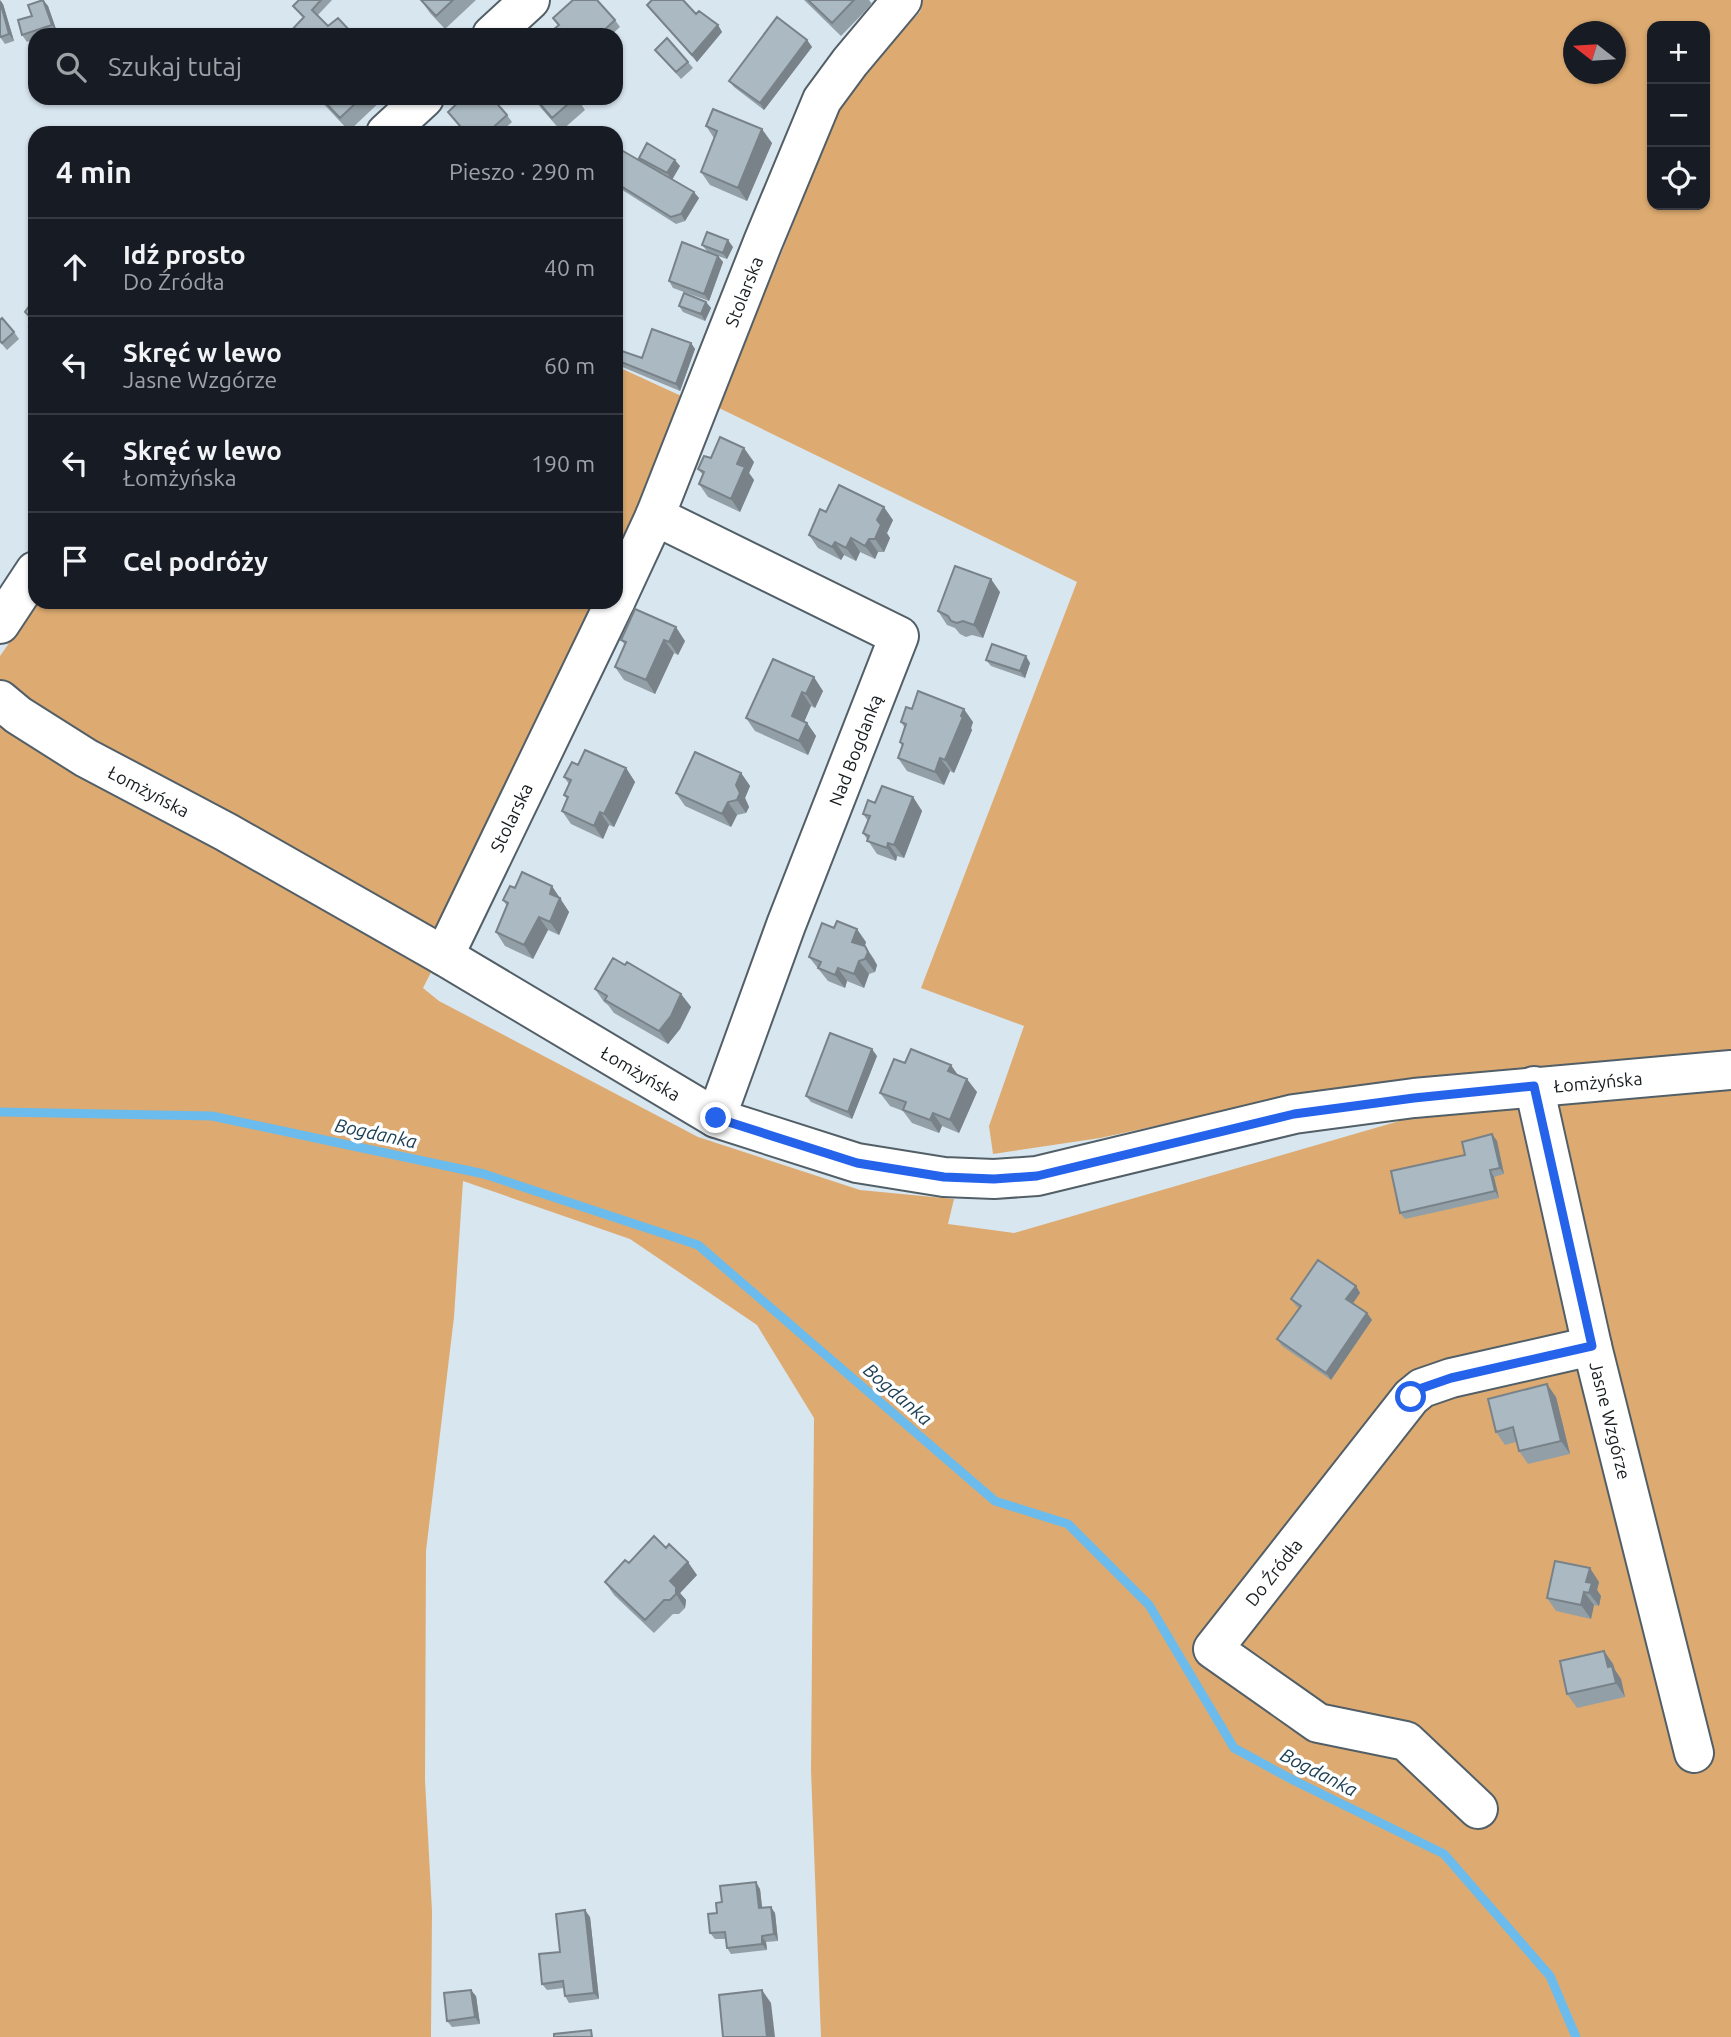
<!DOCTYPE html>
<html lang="pl">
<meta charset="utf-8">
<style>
:root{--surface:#171b24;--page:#20242c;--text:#f1f3f6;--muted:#9ea1a6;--line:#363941}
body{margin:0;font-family:Ubuntu,sans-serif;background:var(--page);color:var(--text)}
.controls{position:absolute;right:21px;top:21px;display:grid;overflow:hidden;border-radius:14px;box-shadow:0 2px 5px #0004}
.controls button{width:63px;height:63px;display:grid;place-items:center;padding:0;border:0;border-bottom:2px solid var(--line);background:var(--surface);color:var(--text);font:35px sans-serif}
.compass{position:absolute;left:1563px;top:21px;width:63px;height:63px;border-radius:50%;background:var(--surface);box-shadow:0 2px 5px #0004;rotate:287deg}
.stop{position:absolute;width:21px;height:21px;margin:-16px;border:5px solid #2563eb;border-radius:50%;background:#fff}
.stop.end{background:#2563eb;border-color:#fff;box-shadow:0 2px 7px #0008}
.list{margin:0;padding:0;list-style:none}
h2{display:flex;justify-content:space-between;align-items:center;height:91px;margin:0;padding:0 28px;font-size:30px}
h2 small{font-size:23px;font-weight:400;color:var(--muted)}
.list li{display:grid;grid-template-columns:46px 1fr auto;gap:21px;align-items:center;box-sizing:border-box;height:98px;padding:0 28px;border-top:2px solid var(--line)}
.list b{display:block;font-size:26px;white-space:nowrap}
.list p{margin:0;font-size:23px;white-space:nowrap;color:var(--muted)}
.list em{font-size:23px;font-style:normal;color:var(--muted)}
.icon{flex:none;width:38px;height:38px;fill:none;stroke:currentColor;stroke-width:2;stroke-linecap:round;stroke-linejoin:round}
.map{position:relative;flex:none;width:1731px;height:2037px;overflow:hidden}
.search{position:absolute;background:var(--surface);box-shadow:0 2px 5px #0004;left:28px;top:28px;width:595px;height:77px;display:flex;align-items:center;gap:18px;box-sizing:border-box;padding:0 24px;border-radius:21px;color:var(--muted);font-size:26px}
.panel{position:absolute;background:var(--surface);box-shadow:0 2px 5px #0004;left:28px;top:126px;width:595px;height:483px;border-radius:21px}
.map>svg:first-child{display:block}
.green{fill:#ddab71;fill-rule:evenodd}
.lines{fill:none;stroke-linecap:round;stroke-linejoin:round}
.stream{stroke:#6bbbec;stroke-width:9}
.minor-casing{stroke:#535f67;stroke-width:42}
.minor{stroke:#fff;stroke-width:38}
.wall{fill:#939fa7}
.shaded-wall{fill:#788288}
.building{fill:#abb9c2;stroke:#788288;stroke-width:2}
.route{stroke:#2563eb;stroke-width:9}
.labels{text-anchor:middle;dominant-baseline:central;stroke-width:7;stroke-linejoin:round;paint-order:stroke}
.street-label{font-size:18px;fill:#171c1f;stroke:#fff}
.water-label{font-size:19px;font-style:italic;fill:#1e4156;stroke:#fff}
</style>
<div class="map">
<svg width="1731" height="2037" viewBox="0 0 1731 2037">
<rect width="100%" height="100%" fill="#d8e6f0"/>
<path class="green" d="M 923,0 L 1731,0 L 1731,1054 L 1497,1072 L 1347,1087 L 1263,1103 L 1100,1138 L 993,1154 L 989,1126 L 1024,1026 L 921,988 L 1077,582 L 717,407 L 781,254 L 847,86 L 920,12 ZM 1652,26 L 1705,26 L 1705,205 L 1652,205 ZM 1574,32 L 1616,32 L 1616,74 L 1574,74 Z
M 616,366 L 690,400 L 616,564 Z
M 38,602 L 599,602 L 448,939 L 423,988 L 439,1001 L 698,1137 L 860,1190 L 954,1199 L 948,1224 L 1014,1233 L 1420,1115 L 1731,1088 L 1731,2037 L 821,2037 L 811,1770 L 814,1418 L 757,1325 L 630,1239 L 463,1181 L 454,1317 L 426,1551 L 425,1780 L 432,1911 L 431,2037 L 0,2037 L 0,656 Z"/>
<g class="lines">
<path class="stream" d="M 0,1112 L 212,1116 L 484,1174 L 698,1245 L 995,1501 L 1068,1524 L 1149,1605 L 1234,1748 L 1293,1780 L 1444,1854 L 1550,1976 L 1576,2037"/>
<defs>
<g id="minor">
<path d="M 492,35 L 530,0"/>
<path d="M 386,133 L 424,98"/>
<path d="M 655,516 L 899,636 L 786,925 L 716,1118"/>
<path id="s1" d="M 616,600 L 655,516 L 763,242 L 822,100 L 850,62 L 902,0"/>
<path d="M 0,624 L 35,571"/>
<path id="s2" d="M 0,700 L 18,715 L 86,758 L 226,832 L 444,956 L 716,1118 L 857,1163 L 944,1177 L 994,1179 L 1037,1176 L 1294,1114 L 1414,1098 L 1731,1070"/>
<path id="s3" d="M 444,956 L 615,602"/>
<path id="s4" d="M 1534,1086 L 1592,1346 L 1694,1753"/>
<path id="s5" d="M 1478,1809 L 1406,1741 L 1318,1723 L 1213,1649 L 1411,1397 L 1422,1388 L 1451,1378 L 1592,1346"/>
</g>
</defs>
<use href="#minor" class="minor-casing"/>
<use href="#minor" class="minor"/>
</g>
<path class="wall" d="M 43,0 L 48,6 L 57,32 L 47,35 L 35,35 L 35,39 L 27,42 L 22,35 L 32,16 Z
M 299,0 L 332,0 L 318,15 L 328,26 L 338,18 L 353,35 L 287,35 L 303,18 L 293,6 Z
M 421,0 L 476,0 L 445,29 L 430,13 Z
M 804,0 L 869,0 L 872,4 L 841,36 Z
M 3,4 L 14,41 L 5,44 L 0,37 Z
M 647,5 L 696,14 L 718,25 L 722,32 L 697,62 Z
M 553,18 L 615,20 L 620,27 L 611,35 L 547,35 L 558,25 Z
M 807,40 L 812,47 L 764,110 L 734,87 L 729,81 Z
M 655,50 L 688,62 L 693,68 L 681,79 L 660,56 Z
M 318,98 L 384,98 L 349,131 Z
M 534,98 L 577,98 L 585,110 L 561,131 L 541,108 Z
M 448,112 L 507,115 L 512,122 L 500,133 L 465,133 Z
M 706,126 L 772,143 L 747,201 L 710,185 L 701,172 L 714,138 Z
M 616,147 L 641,162 L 639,158 L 680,166 L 672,179 L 699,198 L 685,221 L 676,224 L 616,186 Z
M 702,245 L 733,247 L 727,259 L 718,256 L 723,262 L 709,301 L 673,288 L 669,281 L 707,251 Z
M 706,302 L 711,308 L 705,321 L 683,312 L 679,306 Z
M 0,320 L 14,332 L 19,339 L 7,350 L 0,342 Z
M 691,343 L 695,349 L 680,391 L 620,366 L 616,360 L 642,358 Z
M 711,458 L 754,462 L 749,473 L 754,480 L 740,512 L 708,497 L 699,484 L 703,475 L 698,469 Z
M 826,512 L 893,520 L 887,533 L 890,538 L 884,552 L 878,552 L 875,559 L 860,552 L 856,561 L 844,555 L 841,560 L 818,548 L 809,535 Z
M 1000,592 L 983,638 L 972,635 L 966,637 L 960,634 L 955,628 L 947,625 L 938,611 Z
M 621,640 L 685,641 L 678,655 L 674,653 L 655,694 L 624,680 L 615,667 L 625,645 Z
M 773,659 L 823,691 L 815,708 L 811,706 L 804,722 L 807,723 L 816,736 L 808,755 L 755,731 L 746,718 Z
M 986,660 L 1030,663 L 1025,678 L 991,666 Z
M 912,709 L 973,722 L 971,728 L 972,730 L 954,773 L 950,771 L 944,785 L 907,771 L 898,758 L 902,746 L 900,742 L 905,728 L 901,722 Z
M 578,765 L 626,768 L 635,782 L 614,827 L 609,825 L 603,839 L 571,824 L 562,811 L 567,799 L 564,795 L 569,784 L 564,777 Z
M 741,773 L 750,786 L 745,798 L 749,807 L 746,813 L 737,815 L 731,827 L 685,806 L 676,793 Z
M 913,797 L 922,811 L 904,858 L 897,856 L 896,861 L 877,854 L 863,833 L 868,821 L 863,814 L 875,803 Z
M 515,888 L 562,899 L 561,900 L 569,912 L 559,935 L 548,930 L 533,959 L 505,946 L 496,932 L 507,906 L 503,900 Z
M 866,942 L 865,946 L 874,959 L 877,965 L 875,972 L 869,974 L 864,988 L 847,981 L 845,988 L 828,981 L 809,957 Z
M 625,965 L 681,994 L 691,1007 L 680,1029 L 668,1044 L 614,1013 L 608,1005 L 604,1002 L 595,989 Z
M 877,1056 L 852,1119 L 811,1102 L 806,1096 Z
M 905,1063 L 958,1075 L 977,1092 L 959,1133 L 942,1126 L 939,1133 L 912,1123 L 903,1111 L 890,1106 L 880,1093 Z
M 1492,1134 L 1497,1141 L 1504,1174 L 1494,1177 L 1499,1198 L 1405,1219 L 1400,1213 L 1465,1155 Z
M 1356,1286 L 1360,1293 L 1353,1303 L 1367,1313 L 1372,1320 L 1331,1380 L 1282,1346 L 1277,1339 L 1299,1308 L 1296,1306 L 1291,1299 Z
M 1556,1397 L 1570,1454 L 1528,1464 L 1519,1451 L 1516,1442 L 1505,1445 L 1496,1432 Z
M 629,1563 L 697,1575 L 680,1593 L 686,1600 L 685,1608 L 679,1614 L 673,1614 L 654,1633 L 614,1595 L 605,1582 Z
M 1599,1582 L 1597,1590 L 1601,1596 L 1599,1606 L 1594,1605 L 1591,1619 L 1556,1611 L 1547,1598 Z
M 1604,1651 L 1613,1664 L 1615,1670 L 1621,1679 L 1625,1697 L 1577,1708 L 1567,1694 Z
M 760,1889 L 762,1908 L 775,1913 L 778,1941 L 766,1942 L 767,1950 L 731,1954 L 727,1948 L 726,1939 L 715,1939 L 710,1933 L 722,1902 Z
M 590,1917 L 599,1999 L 569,2003 L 565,1996 L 564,1988 L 547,1990 L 542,1984 L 560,1952 Z
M 476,1996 L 480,2024 L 452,2027 L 447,2021 Z"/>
<path class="shaded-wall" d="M 0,0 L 3,4 L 14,41 L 9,34 Z
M 43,0 L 48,6 L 57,32 L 52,25 Z
M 718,25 L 722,32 L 697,62 L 692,55 Z
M 807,40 L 812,47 L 764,110 L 760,103 Z
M 762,129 L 772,143 L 747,201 L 738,188 Z
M 675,160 L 680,166 L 672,180 L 667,173 Z
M 694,192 L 699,198 L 685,221 L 681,214 Z
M 728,240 L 733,247 L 727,259 L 723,253 Z
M 718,256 L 723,262 L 709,301 L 704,294 Z
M 706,302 L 711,308 L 705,321 L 701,314 Z
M 691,343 L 695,349 L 680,391 L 676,384 Z
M 744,448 L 754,462 L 749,473 L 754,480 L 740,512 L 731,499 L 737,464 Z
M 884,507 L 893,520 L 887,533 L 877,520 Z
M 881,525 L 890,538 L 884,552 L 875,539 Z
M 851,538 L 860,552 L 856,561 L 846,548 Z
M 869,539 L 878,552 L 875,559 L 865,546 Z
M 835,542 L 844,555 L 841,560 L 832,547 Z
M 991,579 L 1000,592 L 983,638 L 974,625 Z
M 676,627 L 685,641 L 678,655 L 669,642 Z
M 664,640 L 674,653 L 655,694 L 646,680 Z
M 1026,656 L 1030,663 L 1025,678 L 1020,671 Z
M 814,677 L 823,691 L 815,708 L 806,694 Z
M 802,692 L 811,706 L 801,729 L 792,716 Z
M 964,709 L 973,722 L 971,728 L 972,730 L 954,773 L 945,760 Z
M 807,723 L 816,736 L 808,755 L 799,741 Z
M 940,758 L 950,771 L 944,785 L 935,772 Z
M 626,768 L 635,782 L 614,827 L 604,814 Z
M 741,773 L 750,786 L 745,798 L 749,807 L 746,813 L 737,800 L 736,785 Z
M 913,797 L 922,811 L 904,858 L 894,845 Z
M 728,802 L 737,815 L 731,827 L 722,814 Z
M 600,812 L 609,825 L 603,839 L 594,826 Z
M 888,843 L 897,856 L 896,861 L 887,848 Z
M 552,886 L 569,912 L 559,935 L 550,922 L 550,894 Z
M 539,917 L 548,930 L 533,959 L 524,945 Z
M 857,929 L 866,942 L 861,955 L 852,942 Z
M 865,946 L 877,965 L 875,972 L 865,959 Z
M 859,961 L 869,974 L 864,988 L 854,974 Z
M 838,968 L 847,981 L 845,988 L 835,975 Z
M 681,994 L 691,1007 L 680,1029 L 668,1044 L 659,1031 Z
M 872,1049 L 877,1056 L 852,1119 L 848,1112 Z
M 951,1065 L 960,1078 L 948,1071 Z
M 967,1079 L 977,1092 L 959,1133 L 950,1120 Z
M 933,1113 L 942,1126 L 939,1133 L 930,1120 Z
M 1492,1134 L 1497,1141 L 1504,1174 L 1500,1168 Z
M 1490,1170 L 1494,1177 L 1499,1198 L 1495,1191 Z
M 1356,1286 L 1360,1293 L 1351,1306 L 1346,1299 Z
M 1367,1313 L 1372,1320 L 1331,1380 L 1326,1373 Z
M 1547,1384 L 1556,1397 L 1570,1454 L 1561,1441 Z
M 688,1562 L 697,1575 L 680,1593 L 686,1600 L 685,1608 L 676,1594 L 670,1581 Z
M 1590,1568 L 1599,1582 L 1597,1590 L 1601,1596 L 1599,1606 L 1589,1593 L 1586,1582 Z
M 1584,1592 L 1594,1605 L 1591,1619 L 1581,1605 Z
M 1604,1651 L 1613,1664 L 1615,1670 L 1621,1679 L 1625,1697 L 1616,1683 L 1608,1667 Z
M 756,1882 L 760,1889 L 763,1915 L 759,1908 Z
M 771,1907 L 775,1913 L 778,1941 L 774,1934 Z
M 585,1910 L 590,1917 L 599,1999 L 594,1993 Z
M 762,1936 L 766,1942 L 767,1950 L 762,1944 Z
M 471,1990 L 476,1996 L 480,2024 L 475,2017 Z
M 762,1990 L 771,2003 L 775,2037 L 767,2037 Z"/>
<path class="building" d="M 43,0 L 52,25 L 22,35 L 18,20 L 32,16 L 28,5 Z
M 299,0 L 321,0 L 312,10 L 328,26 L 338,18 L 352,33 L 350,35 L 287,35 L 304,17 L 293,6 Z
M 421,0 L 453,0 L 436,16 Z
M 573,0 L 597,0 L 615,20 L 599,35 L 547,35 L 559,25 L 553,18 Z
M 652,0 L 683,0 L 696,14 L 699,11 L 718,25 L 692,55 L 647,5 Z
M 808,0 L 854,0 L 832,23 Z
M 0,1 L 9,34 L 1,37 L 0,35 Z
M 777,17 L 807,40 L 760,103 L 729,81 Z
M 667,38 L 688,62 L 676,72 L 655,50 Z
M 321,98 L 361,98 L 340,118 Z
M 463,98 L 492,98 L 507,115 L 487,133 L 466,133 L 448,112 Z
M 535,98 L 575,98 L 552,118 Z
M 713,109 L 762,129 L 738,188 L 701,172 L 717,131 L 706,126 Z
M 647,143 L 675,160 L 667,173 L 639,158 Z
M 616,147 L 694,192 L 681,214 L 671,217 L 616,183 Z
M 707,232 L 728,240 L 723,253 L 702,245 Z
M 682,242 L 718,256 L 704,294 L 669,281 Z
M 684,293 L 706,302 L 701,314 L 679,306 Z
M 30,305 L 35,309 L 35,334 L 29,327 L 35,322 L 25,312 Z
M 2,318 L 14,332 L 2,343 L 0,341 L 0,320 Z
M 652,329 L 691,343 L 676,384 L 616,360 L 619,350 L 642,358 Z
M 720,437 L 744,448 L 737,464 L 745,467 L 731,499 L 699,484 L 704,472 L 698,469 L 704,456 L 711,458 Z
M 839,485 L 884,507 L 877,520 L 881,525 L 875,539 L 869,539 L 865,546 L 851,538 L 846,548 L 835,542 L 832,547 L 809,535 L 820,509 L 826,512 Z
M 955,566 L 991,579 L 974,625 L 963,621 L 957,623 L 951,621 L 948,616 L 938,611 Z
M 635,609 L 676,627 L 669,642 L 664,640 L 646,680 L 615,667 L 626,642 L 621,640 Z
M 992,644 L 1026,656 L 1020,671 L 986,660 Z
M 773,659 L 814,677 L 806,694 L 802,692 L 792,716 L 807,723 L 799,741 L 746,718 Z
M 918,691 L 964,709 L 961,716 L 963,717 L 945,760 L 940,758 L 935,772 L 898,758 L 903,744 L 900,742 L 906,724 L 901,722 L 906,707 L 912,709 Z
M 585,750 L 626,768 L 604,814 L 600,812 L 594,826 L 562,811 L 568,797 L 564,795 L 571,780 L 564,777 L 572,762 L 578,765 Z
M 695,752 L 741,773 L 736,785 L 740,793 L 737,800 L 728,802 L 722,814 L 676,793 Z
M 882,786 L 913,797 L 894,845 L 888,843 L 887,848 L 867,841 L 869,836 L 863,833 L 870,816 L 863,814 L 868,800 L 875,803 Z
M 522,872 L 552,886 L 550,894 L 560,898 L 550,922 L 539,917 L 524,945 L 496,932 L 508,903 L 503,900 L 510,886 L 515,888 Z
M 837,921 L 857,929 L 852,942 L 865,946 L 868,952 L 865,959 L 859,961 L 854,974 L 838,968 L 835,975 L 818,968 L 821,962 L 809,957 L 822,923 L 834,928 Z
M 613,958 L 625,965 L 627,962 L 681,994 L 671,1016 L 659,1031 L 605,1000 L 607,996 L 595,989 Z
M 830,1033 L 872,1049 L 848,1112 L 806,1096 Z
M 911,1049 L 951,1065 L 948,1071 L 967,1079 L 950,1120 L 933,1113 L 930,1120 L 903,1110 L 906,1102 L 880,1093 L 894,1059 L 905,1063 Z
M 1492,1134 L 1500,1168 L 1490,1170 L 1495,1191 L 1400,1213 L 1391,1171 L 1465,1155 L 1462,1142 Z
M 1318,1260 L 1356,1286 L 1346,1299 L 1367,1313 L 1326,1373 L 1277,1339 L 1301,1306 L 1291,1299 Z
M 1547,1384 L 1561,1441 L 1519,1451 L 1513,1427 L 1496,1432 L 1488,1399 Z
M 654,1536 L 666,1548 L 669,1544 L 688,1562 L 670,1581 L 676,1587 L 676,1594 L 670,1600 L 664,1600 L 645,1620 L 605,1582 L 625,1560 L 629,1563 Z
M 1555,1561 L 1590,1568 L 1586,1582 L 1592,1583 L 1589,1593 L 1584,1592 L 1581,1605 L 1547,1598 Z
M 1604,1651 L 1608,1667 L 1612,1666 L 1616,1683 L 1567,1694 L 1560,1661 Z
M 756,1882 L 759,1908 L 771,1907 L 774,1934 L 762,1936 L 762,1944 L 727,1948 L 725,1932 L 710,1933 L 708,1914 L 717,1913 L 716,1903 L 722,1902 L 720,1886 Z
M 585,1910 L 594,1993 L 565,1996 L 563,1981 L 542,1984 L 539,1954 L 560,1952 L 556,1914 Z
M 471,1990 L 475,2017 L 447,2021 L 444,1993 Z
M 762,1990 L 767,2037 L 723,2037 L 719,1995 Z
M 591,2030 L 592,2037 L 554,2037 L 554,2034 Z"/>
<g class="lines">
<path class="route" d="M 716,1118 L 857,1163 L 944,1177 L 994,1179 L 1037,1176 L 1294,1114 L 1414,1098 L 1534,1086 L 1592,1346 L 1451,1378 L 1422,1388 L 1411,1397"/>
</g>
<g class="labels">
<g class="street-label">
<text stroke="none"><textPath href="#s1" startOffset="334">Stolarska</textPath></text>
<text transform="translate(855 750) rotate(-69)">Nad Bogdanką</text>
<text stroke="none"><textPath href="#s2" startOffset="175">Łomżyńska</textPath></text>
<text stroke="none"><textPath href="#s3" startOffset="154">Stolarska</textPath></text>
<text stroke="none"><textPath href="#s2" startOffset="742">Łomżyńska</textPath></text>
<text stroke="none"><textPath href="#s2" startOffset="1729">Łomżyńska</textPath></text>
<text stroke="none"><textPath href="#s4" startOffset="343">Jasne Wzgórze</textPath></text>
<text stroke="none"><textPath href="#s5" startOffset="415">Do Źródła</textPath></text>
</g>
<g class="water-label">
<text transform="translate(376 1133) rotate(12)">Bogdanka</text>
<text transform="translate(898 1394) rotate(41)">Bogdanka</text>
<text transform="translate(1319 1772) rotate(27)">Bogdanka</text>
</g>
</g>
</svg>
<div class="controls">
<button>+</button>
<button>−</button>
<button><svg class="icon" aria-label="locate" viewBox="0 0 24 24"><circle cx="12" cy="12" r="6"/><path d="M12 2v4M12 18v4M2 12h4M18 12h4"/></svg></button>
</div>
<svg class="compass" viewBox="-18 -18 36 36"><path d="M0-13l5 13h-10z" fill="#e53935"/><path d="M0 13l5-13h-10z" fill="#9ea1a6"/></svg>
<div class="stop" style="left:1411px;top:1397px"></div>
<div class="stop end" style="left:716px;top:1118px"></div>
<div class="search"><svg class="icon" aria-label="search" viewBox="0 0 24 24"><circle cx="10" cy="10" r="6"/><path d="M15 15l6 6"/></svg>Szukaj tutaj</div>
<section class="panel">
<h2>4 min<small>Pieszo · 290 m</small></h2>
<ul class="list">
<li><svg class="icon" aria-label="ahead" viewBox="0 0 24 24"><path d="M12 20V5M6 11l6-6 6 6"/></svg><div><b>Idź prosto</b><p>Do Źródła</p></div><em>40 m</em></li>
<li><svg class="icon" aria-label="left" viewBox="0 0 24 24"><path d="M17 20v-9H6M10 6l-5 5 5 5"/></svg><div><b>Skręć w lewo</b><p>Jasne Wzgórze</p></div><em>60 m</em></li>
<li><svg class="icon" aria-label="left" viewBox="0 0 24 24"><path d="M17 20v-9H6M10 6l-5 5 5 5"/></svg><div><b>Skręć w lewo</b><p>Łomżyńska</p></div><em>190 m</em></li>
<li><svg class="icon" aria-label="arrive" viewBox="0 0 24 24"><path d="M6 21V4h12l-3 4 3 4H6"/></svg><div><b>Cel podróży</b></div></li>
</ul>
</section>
</div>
